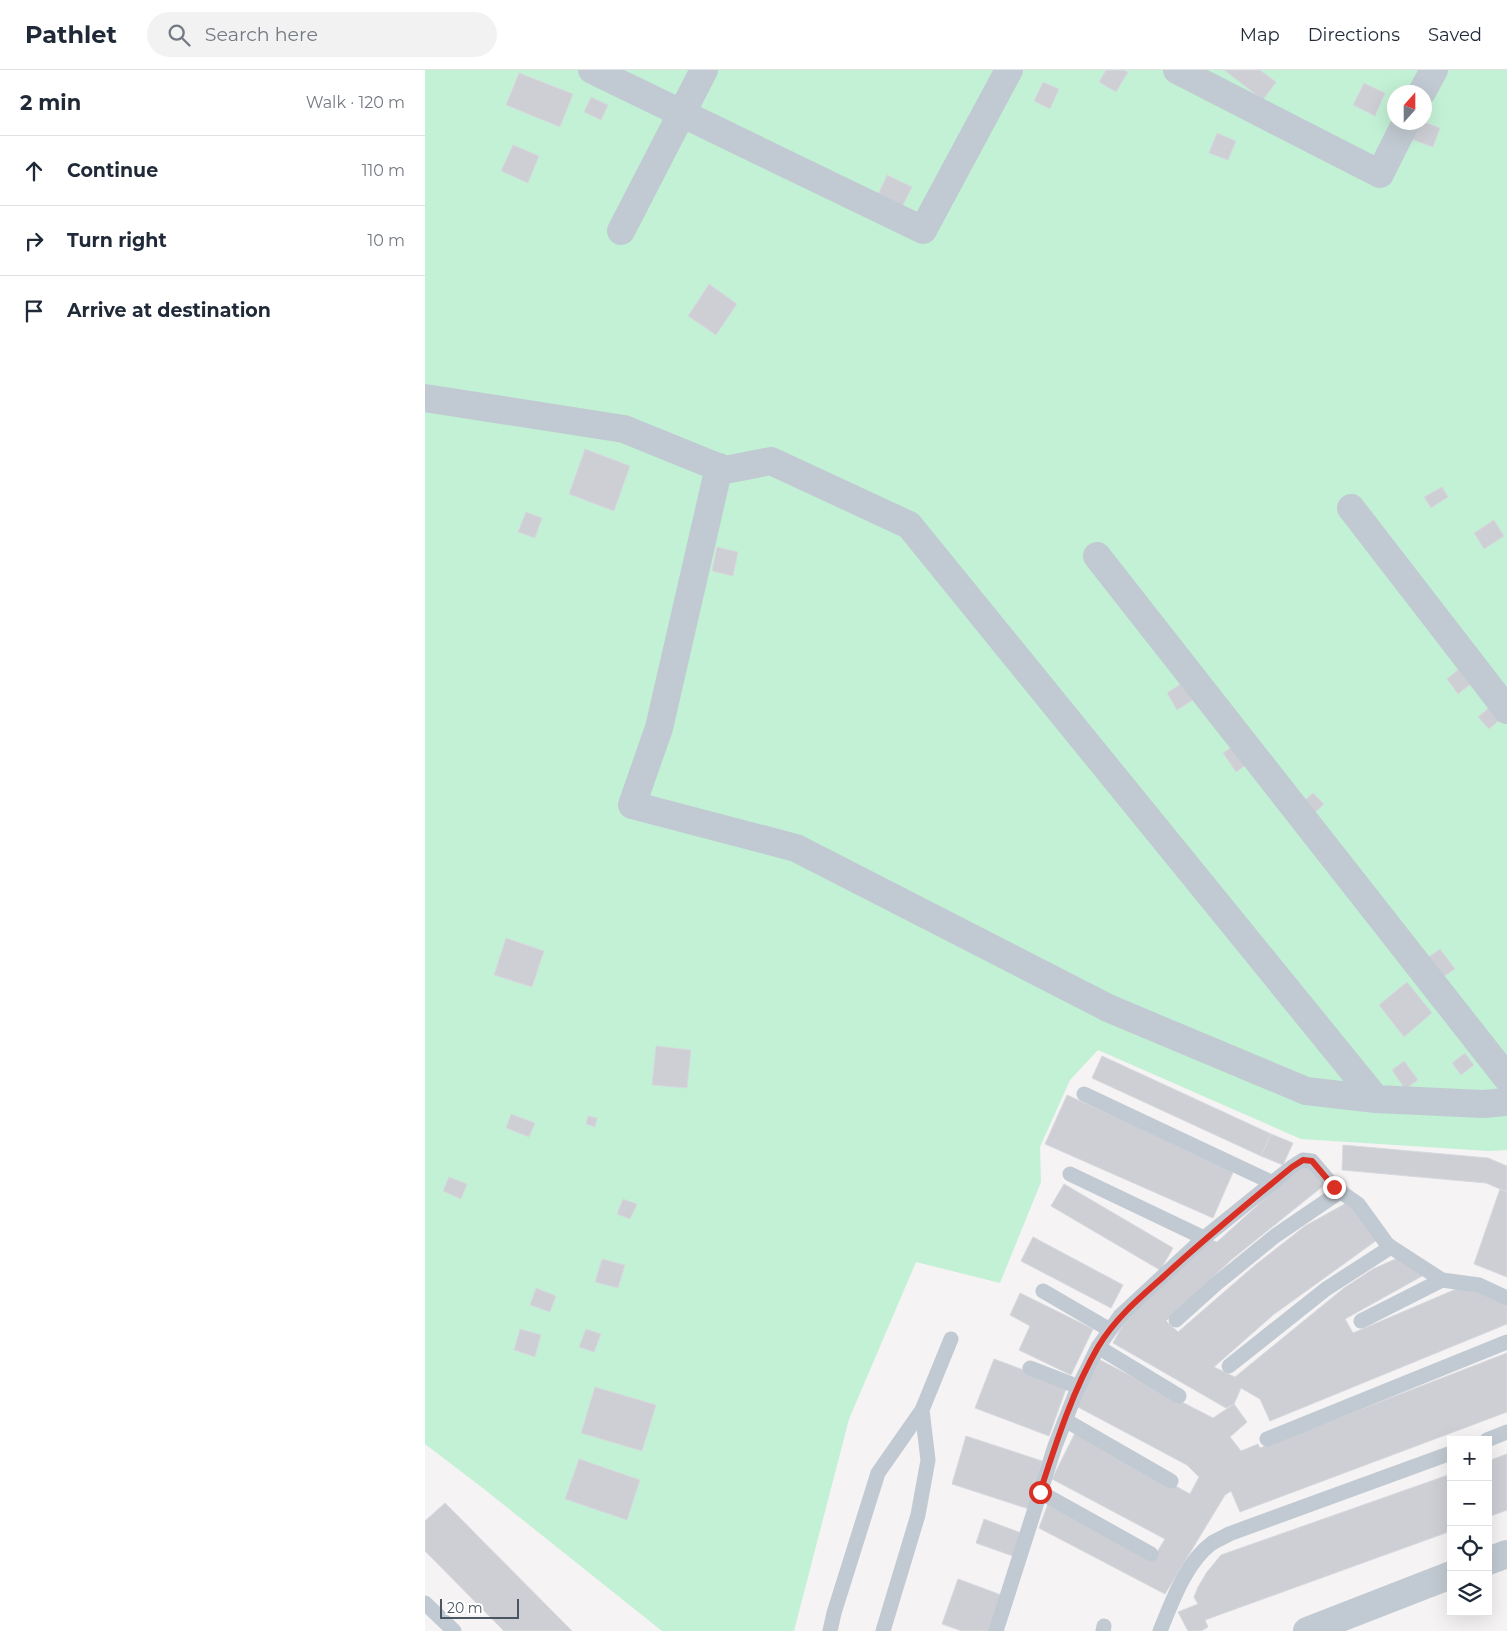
<!DOCTYPE html>
<meta charset="utf-8">
<style>
:root{--surface:#fff;--page:#f2f2f3;--text:#1f2937;--muted:#747a83;--line:#e0e1e3}
body{margin:0;font-family:Montserrat,sans-serif;background:var(--page);color:var(--text)}
.controls{position:absolute;right:15px;bottom:15px;display:grid;overflow:hidden;border-radius:0px;box-shadow:0 5px 20px #0002}
.controls button{width:45px;height:45px;display:grid;place-items:center;padding:0;border:0;border-bottom:1px solid var(--line);background:var(--surface);color:var(--text);font:25px sans-serif}
.compass{position:absolute;left:962px;top:15px;width:45px;height:45px;border-radius:50%;background:var(--surface);box-shadow:0 5px 20px #0002;rotate:21deg}
.scale{position:absolute;left:15px;bottom:12px;width:79px;box-sizing:border-box;padding-left:5px;border:2px solid #4a5661;border-top:0;font-size:14px;line-height:18px;white-space:nowrap;color:#4a5661;-webkit-text-stroke:4px #fff;paint-order:stroke}
.stop{position:absolute;width:15px;height:15px;margin:-11px;border:4px solid #d93025;border-radius:50%;background:#fff}
.stop.end{background:#d93025;border-color:#fff;box-shadow:0 1px 5px #0008}
.list{margin:0;padding:0;list-style:none}
h2{display:flex;justify-content:space-between;align-items:center;height:65px;margin:0;padding:0 20px;font-size:21px}
h2 small{font-size:16px;font-weight:400;color:var(--muted)}
.list li{display:grid;grid-template-columns:32px 1fr auto;gap:15px;align-items:center;box-sizing:border-box;height:70px;padding:0 20px;border-top:1px solid var(--line)}
.list b{display:block;font-size:19px;white-space:nowrap}
.list em{font-size:16px;font-style:normal;color:var(--muted)}
.icon{flex:none;width:28px;height:28px;fill:none;stroke:currentColor;stroke-width:2;stroke-linecap:round;stroke-linejoin:round}
.map{position:relative;flex:none;width:1082px;height:1561px;overflow:hidden}
header{display:flex;align-items:center;gap:30px;box-sizing:border-box;height:70px;padding:0 25px;background:var(--surface);border-bottom:1px solid var(--line)}
header strong{font-size:24px}
nav{display:flex;gap:28px;margin-inline-start:auto;font-size:18px}
.search{width:350px;height:45px;background:var(--page);display:flex;align-items:center;gap:12px;box-sizing:border-box;padding:0 18px;border-radius:28px;color:var(--muted);font-size:19px}
main{display:flex}
aside{flex:1;background:var(--surface)}
.map>svg:first-child{display:block}
.green{fill:#c3f1d5;fill-rule:evenodd}
.building{fill:#cdcfd5;stroke:#d7d9de}
.lines{fill:none;stroke-linecap:round;stroke-linejoin:round}
.service{stroke:#c1cad2;stroke-width:15}
.minor{stroke:#c1cad2;stroke-width:28}
.route{stroke:#d93025;stroke-width:6}
</style>
<header>
<strong>Pathlet</strong>
<div class="search"><svg class="icon" aria-label="search" viewBox="0 0 24 24"><circle cx="10" cy="10" r="6"/><path d="M15 15l6 6"/></svg>Search here</div>
<nav><a>Map</a><a>Directions</a><a>Saved</a></nav>
</header>
<main>
<aside>
<h2>2 min<small>Walk · 120 m</small></h2>
<ul class="list">
<li><svg class="icon" aria-label="ahead" viewBox="0 0 24 24"><path d="M12 20V5M6 11l6-6 6 6"/></svg><div><b>Continue</b></div><em>110 m</em></li>
<li><svg class="icon" aria-label="right" viewBox="0 0 24 24"><path d="M7 20v-9h11M14 6l5 5-5 5"/></svg><div><b>Turn right</b></div><em>10 m</em></li>
<li><svg class="icon" aria-label="arrive" viewBox="0 0 24 24"><path d="M6 21V4h12l-3 4 3 4H6"/></svg><div><b>Arrive at destination</b></div></li>
</ul>
</aside>
<div class="map">
<svg width="1082" height="1561" viewBox="0 0 1082 1561">
<rect width="100%" height="100%" fill="#f5f3f3"/>
<path class="green" d="M 0,0 L 1082,0 L 1082,1080 L 1064,1081 L 876,1069 L 673,980 L 645,1010 L 615,1077 L 616,1112 L 575,1213 L 491,1192 L 424,1349 L 369,1561 L 237,1561 L 59,1419 L 0,1374 ZM 969,22 L 999,22 L 999,52 L 969,52 Z"/>
<path class="building" d="M 681,0 L 699,0 L 703,2 L 691,22 L 674,12 Z
M 799,0 L 835,0 L 851,12 L 838,30 Z
M 94,3 L 148,24 L 135,57 L 81,35 Z
M 618,12 L 634,19 L 625,39 L 609,31 Z
M 939,13 L 960,23 L 950,46 L 928,35 Z
M 166,27 L 183,35 L 176,50 L 159,42 Z
M 993,52 L 999,52 L 1015,58 L 1008,77 L 986,69 Z
M 792,63 L 811,71 L 803,90 L 784,83 Z
M 88,75 L 114,86 L 103,113 L 76,101 Z
M 462,105 L 487,117 L 476,139 L 452,127 Z
M 284,214 L 312,234 L 291,265 L 263,246 Z
M 160,379 L 205,396 L 189,441 L 144,424 Z
M 1017,417 L 1023,427 L 1006,438 L 999,427 Z
M 101,442 L 117,448 L 110,468 L 93,462 Z
M 1069,450 L 1079,466 L 1059,479 L 1049,463 Z
M 292,477 L 313,482 L 308,506 L 287,501 Z
M 1034,599 L 1046,614 L 1033,624 L 1022,609 Z
M 757,613 L 768,630 L 752,640 L 742,623 Z
M 1066,636 L 1077,648 L 1064,659 L 1053,647 Z
M 811,674 L 824,693 L 811,702 L 798,683 Z
M 888,723 L 899,734 L 882,750 L 871,738 Z
M 81,868 L 119,881 L 107,917 L 69,905 Z
M 1015,879 L 1030,899 L 1012,911 L 998,891 Z
M 982,912 L 1007,943 L 979,967 L 954,935 Z
M 231,976 L 266,980 L 262,1018 L 227,1015 Z
M 1040,983 L 1049,995 L 1036,1005 L 1027,993 Z
M 677,986 L 846,1064 L 836,1086 L 667,1008 Z
M 979,991 L 993,1010 L 980,1019 L 967,1000 Z
M 642,1025 L 809,1100 L 788,1148 L 620,1074 Z
M 86,1044 L 110,1053 L 104,1067 L 81,1058 Z
M 163,1046 L 172,1048 L 170,1057 L 161,1054 Z
M 846,1064 L 868,1073 L 858,1095 L 836,1086 Z
M 918,1075 L 1063,1088 L 1082,1096 L 1082,1122 L 1061,1113 L 917,1100 Z
M 883,1095 L 898,1116 L 806,1190 L 741,1251 L 753,1262 L 829,1196 L 880,1156 L 925,1131 L 952,1170 L 848,1245 L 789,1297 L 810,1307 L 919,1218 L 948,1199 L 977,1186 L 999,1205 L 920,1249 L 928,1263 L 1036,1217 L 1082,1231 L 1082,1254 L 845,1351 L 835,1329 L 816,1318 L 809,1334 L 801,1338 L 688,1273 L 702,1247 L 786,1170 L 792,1172 L 856,1114 Z
M 24,1107 L 42,1114 L 36,1129 L 18,1121 Z
M 639,1114 L 748,1178 L 735,1200 L 626,1136 Z
M 1075,1119 L 1082,1122 L 1082,1207 L 1049,1194 Z
M 198,1129 L 212,1134 L 205,1149 L 192,1144 Z
M 608,1167 L 698,1215 L 686,1238 L 596,1191 Z
M 177,1189 L 200,1195 L 193,1218 L 170,1212 Z
M 111,1218 L 131,1226 L 125,1242 L 105,1235 Z
M 595,1223 L 668,1259 L 646,1305 L 594,1280 L 605,1256 L 585,1245 Z
M 95,1259 L 116,1265 L 110,1287 L 89,1280 Z
M 161,1259 L 176,1264 L 169,1282 L 154,1277 Z
M 1082,1283 L 1082,1342 L 815,1442 L 806,1421 L 800,1425 L 740,1524 L 614,1458 L 624,1431 L 729,1487 L 740,1469 L 627,1409 L 651,1361 L 765,1424 L 774,1407 L 762,1395 L 651,1336 L 675,1290 L 788,1348 L 809,1334 L 822,1352 L 805,1367 L 816,1381 L 833,1374 L 835,1378 Z
M 569,1289 L 642,1316 L 624,1366 L 550,1338 Z
M 170,1317 L 231,1335 L 217,1381 L 156,1363 Z
M 541,1366 L 617,1391 L 604,1439 L 527,1414 Z
M 1082,1384 L 1082,1440 L 1063,1447 L 1063,1391 Z
M 154,1389 L 215,1410 L 202,1450 L 140,1429 Z
M 1026,1404 L 1026,1461 L 780,1550 L 783,1557 L 776,1561 L 763,1561 L 753,1542 L 773,1534 L 769,1527 L 773,1517 L 782,1502 L 796,1485 Z
M 20,1433 L 147,1561 L 79,1561 L 0,1481 L 0,1451 Z
M 559,1449 L 596,1463 L 588,1486 L 551,1473 Z
M 533,1509 L 579,1526 L 566,1561 L 537,1561 L 517,1554 Z"/>
<g class="lines">
<path class="service" d="M 659,1024 L 848,1113
M 645,1104 L 779,1168
M 618,1221 L 685,1260
M 751,1250 L 791,1214 L 850,1166 L 916,1121
M 936,1251 L 1017,1210
M 673,1277 L 754,1326
M 804,1296 L 901,1219 L 966,1177
M 605,1298 L 654,1317
M 640,1350 L 746,1411
M 842,1369 L 1082,1272
M 1062,1370 L 1082,1362
M 615,1422 L 726,1484
M 0,1533 L 29,1561
M 405,1561 L 409,1543 L 453,1403 L 497,1340 L 526,1269
M 458,1561 L 493,1445 L 503,1390 L 497,1340
M 571,1561 L 630,1376 L 652,1320 L 673,1277 L 695,1246 L 779,1168 L 867,1097 L 878,1090 L 887,1091 L 909,1117 L 933,1134 L 962,1174 L 966,1177 L 1017,1210 L 1054,1215 L 1082,1228
M 678,1561 L 679,1556
M 735,1561 C 747,1532 761,1492 787,1473 C 792,1470 799,1467 804,1464 L 1026,1383"/>
<path class="minor" d="M 167,0 L 498,160 L 584,0
M 752,0 L 955,104 L 981,52
M 997,22 L 1009,0
M 196,161 L 279,0
M 0,328 L 199,359 L 300,400 L 346,391 L 484,455 L 951,1029
M 294,397 L 234,658 L 207,735 L 371,778 L 683,938 L 881,1021 L 951,1029 L 1058,1034 L 1082,1032
M 926,438 L 1082,640
M 672,486 L 1082,1008
M 1063,1491 L 1082,1484
M 882,1561 L 1026,1505"/>
</g>
<g class="lines">
<path class="route" d="M 615,1422 C 631,1373 647,1322 673,1277 C 689,1250 713,1229 737,1208 C 779,1169 823,1133 867,1097 L 878,1090 L 887,1091 L 909,1117"/>
</g>
</svg>
<div class="controls">
<button>+</button>
<button>−</button>
<button><svg class="icon" aria-label="locate" viewBox="0 0 24 24"><circle cx="12" cy="12" r="6"/><path d="M12 2v4M12 18v4M2 12h4M18 12h4"/></svg></button>
<button><svg class="icon" aria-label="layers" viewBox="0 0 24 24"><path d="M12 4l9 5-9 5-9-5zM3 14l9 5 9-5"/></svg></button>
</div>
<svg class="compass" viewBox="-18 -18 36 36"><path d="M0-13l5 13h-10z" fill="#e53935"/><path d="M0 13l5-13h-10z" fill="#747a83"/></svg>
<div class="scale">20 m</div>
<div class="stop" style="left:615px;top:1422px"></div>
<div class="stop end" style="left:909px;top:1117px"></div>
</div>
</main>
